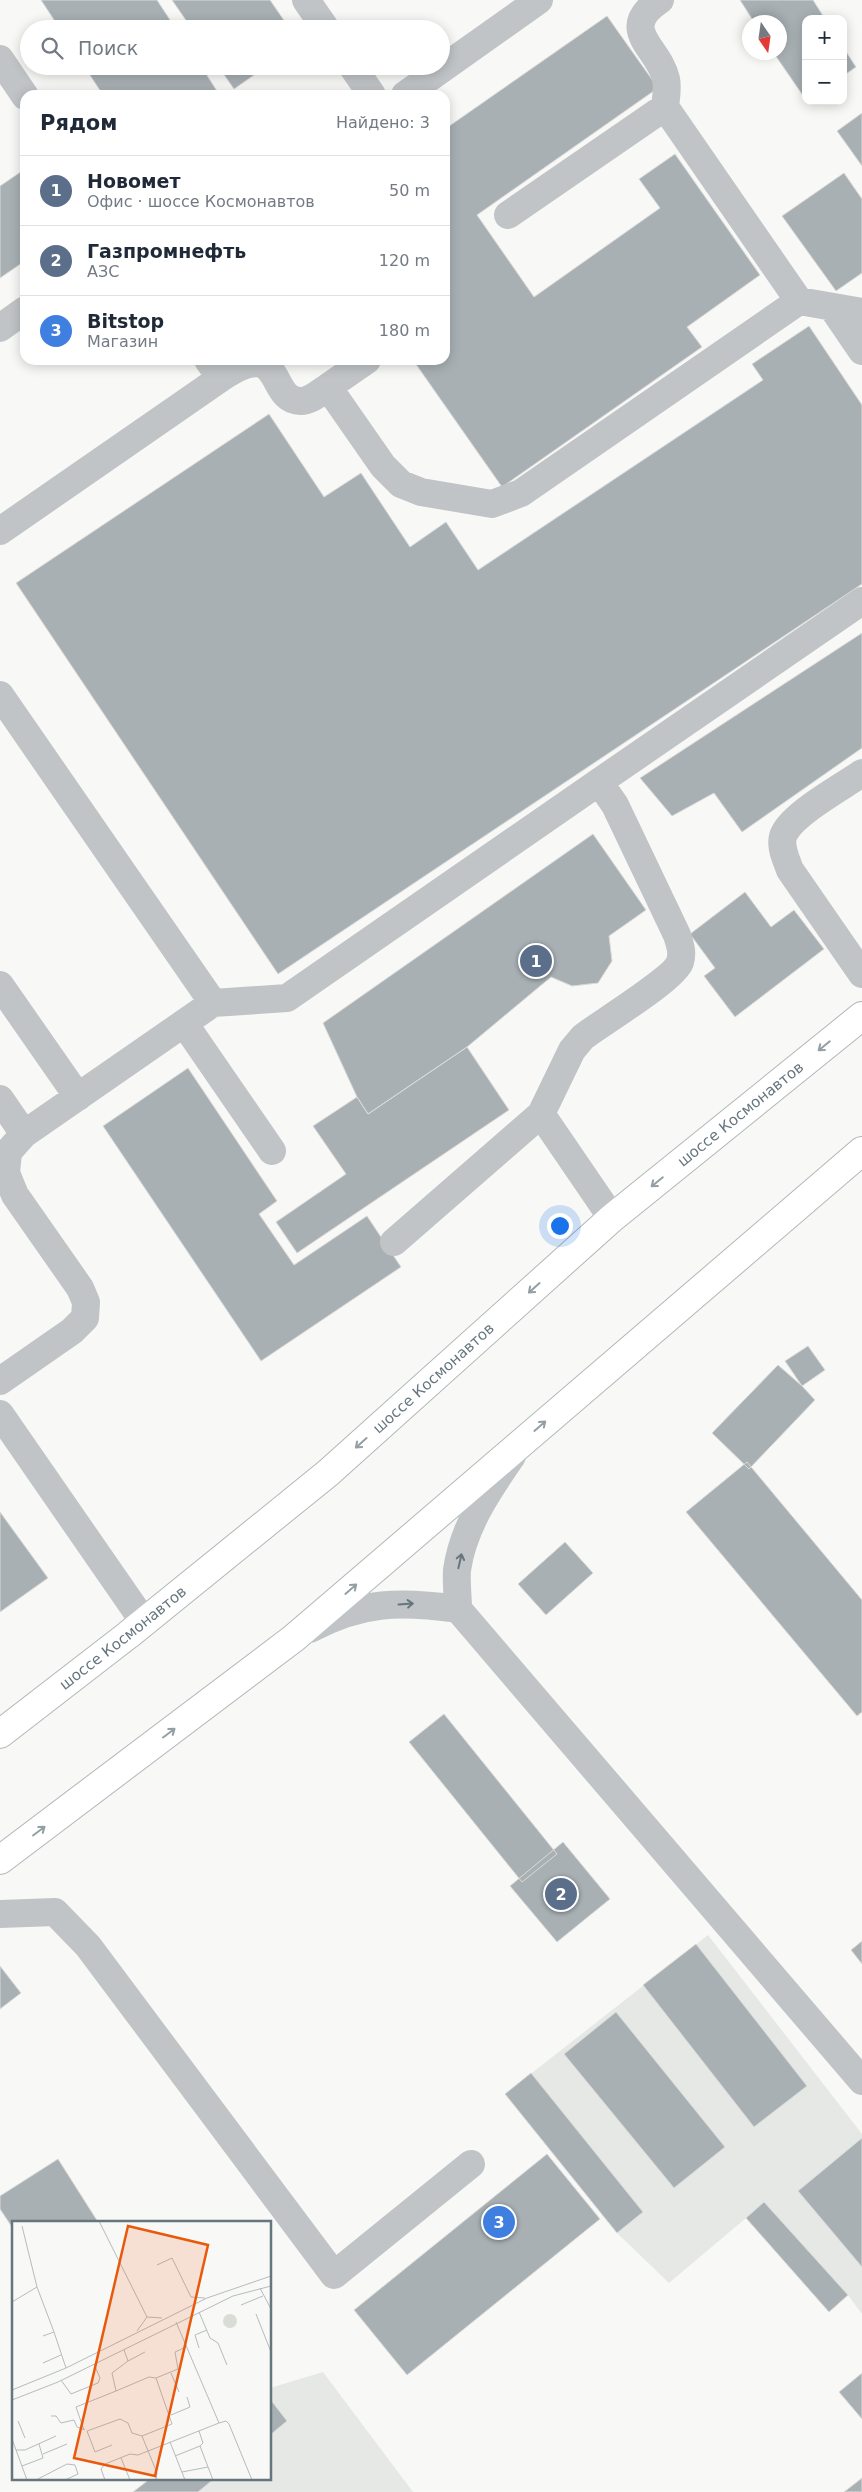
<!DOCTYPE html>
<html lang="ru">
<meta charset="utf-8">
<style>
:root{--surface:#fff;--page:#f6f6f7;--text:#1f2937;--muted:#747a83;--line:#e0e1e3;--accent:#2563eb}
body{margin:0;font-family:"DejaVu Sans",sans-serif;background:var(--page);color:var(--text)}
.controls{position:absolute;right:15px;top:15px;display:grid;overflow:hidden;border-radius:10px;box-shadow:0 2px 12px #0003}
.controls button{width:45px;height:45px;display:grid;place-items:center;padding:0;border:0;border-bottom:1px solid var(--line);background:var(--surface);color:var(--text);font:25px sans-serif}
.compass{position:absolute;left:742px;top:15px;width:45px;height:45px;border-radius:50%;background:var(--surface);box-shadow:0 2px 12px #0003;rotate:167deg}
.you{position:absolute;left:559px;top:1225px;width:18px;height:18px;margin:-12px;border:4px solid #fff;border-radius:50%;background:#1a73e8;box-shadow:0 0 0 8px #1a73e833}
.badge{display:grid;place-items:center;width:32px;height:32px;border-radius:50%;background:var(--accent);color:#fff;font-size:16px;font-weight:700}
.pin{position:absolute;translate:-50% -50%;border:2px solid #fff;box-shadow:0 1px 5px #0006}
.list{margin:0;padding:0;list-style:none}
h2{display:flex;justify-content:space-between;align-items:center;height:65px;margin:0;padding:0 20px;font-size:21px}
h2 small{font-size:16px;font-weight:400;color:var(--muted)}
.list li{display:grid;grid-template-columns:32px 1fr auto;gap:15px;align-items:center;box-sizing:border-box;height:70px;padding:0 20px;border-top:1px solid var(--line)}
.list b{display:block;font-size:19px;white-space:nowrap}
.list p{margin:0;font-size:16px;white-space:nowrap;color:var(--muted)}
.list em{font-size:16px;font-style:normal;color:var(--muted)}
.icon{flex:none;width:28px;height:28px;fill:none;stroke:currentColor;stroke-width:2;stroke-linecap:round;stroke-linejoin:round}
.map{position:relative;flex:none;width:862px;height:2492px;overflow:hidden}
.search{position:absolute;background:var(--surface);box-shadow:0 2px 12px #0003;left:20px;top:20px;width:430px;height:55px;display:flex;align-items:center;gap:12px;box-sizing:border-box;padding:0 18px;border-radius:28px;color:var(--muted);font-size:19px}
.panel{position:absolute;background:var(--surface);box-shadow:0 2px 12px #0003;left:20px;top:90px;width:430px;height:275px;border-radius:15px}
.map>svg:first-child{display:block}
.built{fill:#e6e8e6}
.building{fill:#a8b0b4;stroke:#dadad8}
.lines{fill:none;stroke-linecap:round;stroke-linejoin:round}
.major-casing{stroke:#b1b7ba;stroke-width:30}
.minor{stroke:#c0c4c7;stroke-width:28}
.major{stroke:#fff;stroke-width:28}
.oneway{stroke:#949fa5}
.oneway2{stroke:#66767e}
.labels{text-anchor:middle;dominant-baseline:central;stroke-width:5;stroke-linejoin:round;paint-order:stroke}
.street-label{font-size:15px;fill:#66767e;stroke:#fff}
.inset-road{fill:none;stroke:#b5bcbf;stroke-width:1}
.view{fill:#e8590c;fill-opacity:0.15;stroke:#e8590c;stroke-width:2.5}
.inset-edge{fill:none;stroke:#66767e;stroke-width:2.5}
</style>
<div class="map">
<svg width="862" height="2492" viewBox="0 0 862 2492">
<rect width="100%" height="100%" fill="#f8f8f6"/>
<path class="built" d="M 708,1935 L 862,2134 L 862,2314 L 848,2295 L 829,2312 L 746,2218 L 669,2283 L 617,2233 L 505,2094 Z
M 323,2372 L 413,2492 L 133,2492 L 151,2478 L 270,2478 L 270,2388 Z"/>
<path class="building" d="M 41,0 L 157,0 L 176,29 L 60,29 Z
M 172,0 L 270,0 L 290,29 L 192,29 Z
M 740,0 L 813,0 L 825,19 L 806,19 L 806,100 L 773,52 L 780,52 L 780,22 L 754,22 Z
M 607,16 L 658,88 L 477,215 L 534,297 L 660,208 L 639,179 L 675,154 L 760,275 L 687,327 L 702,347 L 502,487 L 413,360 L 445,360 L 445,129 Z
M 843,47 L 856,67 L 843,76 Z
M 84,66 L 201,66 L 217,91 L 211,95 L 103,95 Z
M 218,66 L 267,66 L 234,89 Z
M 862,113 L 862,166 L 837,131 Z
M 25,169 L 25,261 L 0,278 L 0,186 Z
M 844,173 L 862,199 L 862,273 L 836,291 L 782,216 Z
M 809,326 L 862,405 L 862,584 L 278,974 L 16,583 L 269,414 L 324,497 L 361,473 L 410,547 L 446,522 L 478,570 L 763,380 L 752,364 Z
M 862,633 L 862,748 L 742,832 L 714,793 L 672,816 L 640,778 Z
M 593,834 L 646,910 L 609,936 L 612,961 L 598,983 L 572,986 L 551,977 L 467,1047 L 368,1114 L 357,1097 L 323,1023 Z
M 745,892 L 771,927 L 794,910 L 824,949 L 735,1017 L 704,976 L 715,968 L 690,934 Z
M 467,1047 L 509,1110 L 297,1253 L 276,1222 L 346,1174 L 313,1126 L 357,1097 L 368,1114 Z
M 188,1068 L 277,1201 L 259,1214 L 294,1265 L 367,1216 L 401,1267 L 261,1361 L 103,1126 Z
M 808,1346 L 825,1370 L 802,1386 L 785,1361 Z
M 778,1365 L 802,1386 L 815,1400 L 749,1469 L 712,1433 Z
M 747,1462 L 862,1600 L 862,1712 L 857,1716 L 686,1512 Z
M 0,1512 L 48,1578 L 0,1612 Z
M 565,1542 L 593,1573 L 546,1615 L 518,1584 Z
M 444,1714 L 557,1854 L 522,1882 L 409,1742 Z
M 563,1842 L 610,1899 L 557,1942 L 510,1886 Z
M 862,1941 L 862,1964 L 851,1950 Z
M 696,1944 L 807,2086 L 754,2127 L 643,1985 Z
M 0,1966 L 21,1993 L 0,2009 Z
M 616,2012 L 725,2147 L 674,2188 L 564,2054 Z
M 531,2073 L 643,2212 L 617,2233 L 505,2094 Z
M 862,2138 L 862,2267 L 798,2191 Z
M 547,2154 L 600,2219 L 407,2375 L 354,2310 Z
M 58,2159 L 98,2222 L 14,2222 L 14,2230 L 0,2209 L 0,2196 Z
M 764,2202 L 848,2295 L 829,2312 L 746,2218 Z
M 862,2373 L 862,2419 L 839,2392 Z
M 270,2399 L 287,2421 L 270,2435 Z
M 151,2478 L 215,2478 L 198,2492 L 133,2492 Z
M 862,2478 L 862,2492 L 844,2492 Z"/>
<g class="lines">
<defs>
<g id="major">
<path id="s1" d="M 0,1734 L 128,1635 L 328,1473 L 612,1218 L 862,1016"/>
<path d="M 0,1860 L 294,1638 L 862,1151"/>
</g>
</defs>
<use href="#major" class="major-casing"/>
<path class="minor" d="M 306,0 L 326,29
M 660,0 C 616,30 659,47 666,79 C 668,88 666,98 665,107
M 0,59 L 25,96
M 352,66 L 372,95
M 405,95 L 539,0
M 799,301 L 862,312
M 832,307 L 862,351
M 0,328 L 25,310
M 221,378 C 286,334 267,402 301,401 C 311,401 320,392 328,387 L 383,466 L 401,484 L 421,492 L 492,504 L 521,493 L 799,301 L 665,107 L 508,215
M 328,387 L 367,360
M 0,531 L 221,378 L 208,360
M 0,695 L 213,1003 L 24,1134 L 8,1152 L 6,1173 L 15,1195 L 80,1288 L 86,1302 L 85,1318 L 72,1331 L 0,1381
M 862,773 C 842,787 796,812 785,832 C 778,843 786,859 790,870 L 862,974
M 0,985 L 78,1097
M 213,1003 L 287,998 L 599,782
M 184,1023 L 272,1151
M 0,1099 L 24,1134
M 612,1218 L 541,1114 L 572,1050 L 583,1037 C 601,1023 674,979 680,962 C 683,952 680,945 677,935 L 615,805 L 599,782 L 862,601
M 394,1242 L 541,1114
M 0,1414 L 144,1622
M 512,1456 C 488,1491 463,1527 457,1570 C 456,1583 458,1597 458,1609 L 862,2081
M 310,1629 C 362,1601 401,1601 458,1609
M 0,1914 L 55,1912 L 88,1946 L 334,2275 L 471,2164"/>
<use href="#major" class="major"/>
</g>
<defs><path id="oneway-shaft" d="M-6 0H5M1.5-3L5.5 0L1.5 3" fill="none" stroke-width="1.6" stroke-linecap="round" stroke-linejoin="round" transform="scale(1.25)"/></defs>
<g class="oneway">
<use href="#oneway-shaft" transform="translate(824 1046) rotate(141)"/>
<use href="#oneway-shaft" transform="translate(657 1182) rotate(141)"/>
<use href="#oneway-shaft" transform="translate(534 1288) rotate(138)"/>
<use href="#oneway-shaft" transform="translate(540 1426) rotate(-41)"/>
<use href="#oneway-shaft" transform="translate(361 1443) rotate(138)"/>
<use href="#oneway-shaft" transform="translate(351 1589) rotate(-41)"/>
<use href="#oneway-shaft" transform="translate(169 1733) rotate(-37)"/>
<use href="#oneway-shaft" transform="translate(39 1831) rotate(-37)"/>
</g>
<g class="oneway2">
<use href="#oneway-shaft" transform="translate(460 1561) rotate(-77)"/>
<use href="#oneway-shaft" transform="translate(406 1604) rotate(-4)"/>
</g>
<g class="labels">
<g class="street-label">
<text stroke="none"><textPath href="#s1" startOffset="966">шоссе Космонавтов</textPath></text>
<text stroke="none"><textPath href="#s1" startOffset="561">шоссе Космонавтов</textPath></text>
<text stroke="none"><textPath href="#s1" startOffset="156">шоссе Космонавтов</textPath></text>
</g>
</g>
<g transform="translate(12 2221)">
<rect width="259" height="259" fill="#f8f8f6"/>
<path d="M211 100a7 7 0 1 1 14 0a7 7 0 1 1-14 0Z" fill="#d9ddd5"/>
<path class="inset-road" d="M 87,0 L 135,96 L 150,97M 10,5 L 25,66M 145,44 L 160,37 L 179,76 L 193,77M 248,67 L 259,88M 0,81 L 25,66 L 42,111 L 31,115M 229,84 L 251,75M 187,91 L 198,117 L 206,122 L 215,144M 244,93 L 259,131M 164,101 L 207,202 L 214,200 L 217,203 L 240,259M 125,110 L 135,96M 42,111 L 54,147M 187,127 L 183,114 L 195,109M 116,140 L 133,131M 31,142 L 49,134M 159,152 L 167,171M 49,159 L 59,173 L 86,162 L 88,157 L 82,143M 0,169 L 54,147 L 195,77 L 259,55M 104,170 L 137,156 L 144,157M 0,179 L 46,161 L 221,75 L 259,65M 159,194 L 178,186 L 175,176M 39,195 L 44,195 L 49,202 L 62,199 L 65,206 L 73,209M 6,200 L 13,217M 72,209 L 64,186 L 104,170 L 100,152 L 116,140 L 112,129M 187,210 L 191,222 L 188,225 L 201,259M 0,218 L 15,259M 158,221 L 173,259M 100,224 L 83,231 L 75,210 L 108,198 L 116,202 L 120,212 L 130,215M 4,229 L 13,229 L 44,215M 31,233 L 55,223M 163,235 L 188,225M 109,237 L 118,259M 10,245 L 31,237 L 27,223M 170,251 L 196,246M 24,259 L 55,243 L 63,244 L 66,253 L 53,259M 93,259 L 89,248 L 93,243 L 118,233 L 126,234 L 207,202M 144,259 L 145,252 L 130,215 L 160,203 L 144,157 L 166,148 L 163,131 L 174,126"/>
<path class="view" d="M 116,5 L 196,24 L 143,255 L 62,237 Z"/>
<rect width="259" height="259" class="inset-edge"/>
</g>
</svg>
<div class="controls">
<button>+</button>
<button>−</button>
</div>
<svg class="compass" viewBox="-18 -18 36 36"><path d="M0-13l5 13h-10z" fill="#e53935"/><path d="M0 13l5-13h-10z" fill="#747a83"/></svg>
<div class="you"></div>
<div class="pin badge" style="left:536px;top:961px;background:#5c6f8a">1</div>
<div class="pin badge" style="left:561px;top:1894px;background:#5c6f8a">2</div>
<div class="pin badge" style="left:499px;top:2222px;background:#3f7fe0">3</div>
<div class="search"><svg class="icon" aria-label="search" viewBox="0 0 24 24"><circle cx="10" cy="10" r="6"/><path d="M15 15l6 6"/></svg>Поиск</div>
<section class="panel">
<h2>Рядом<small>Найдено: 3</small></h2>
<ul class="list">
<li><span class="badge" style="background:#5c6f8a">1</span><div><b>Новомет</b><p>Офис · шоссе Космонавтов</p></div><em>50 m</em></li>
<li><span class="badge" style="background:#5c6f8a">2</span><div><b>Газпромнефть</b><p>АЗС</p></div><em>120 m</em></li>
<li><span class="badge" style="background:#3f7fe0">3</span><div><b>Bitstop</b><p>Магазин</p></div><em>180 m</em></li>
</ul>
</section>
</div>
